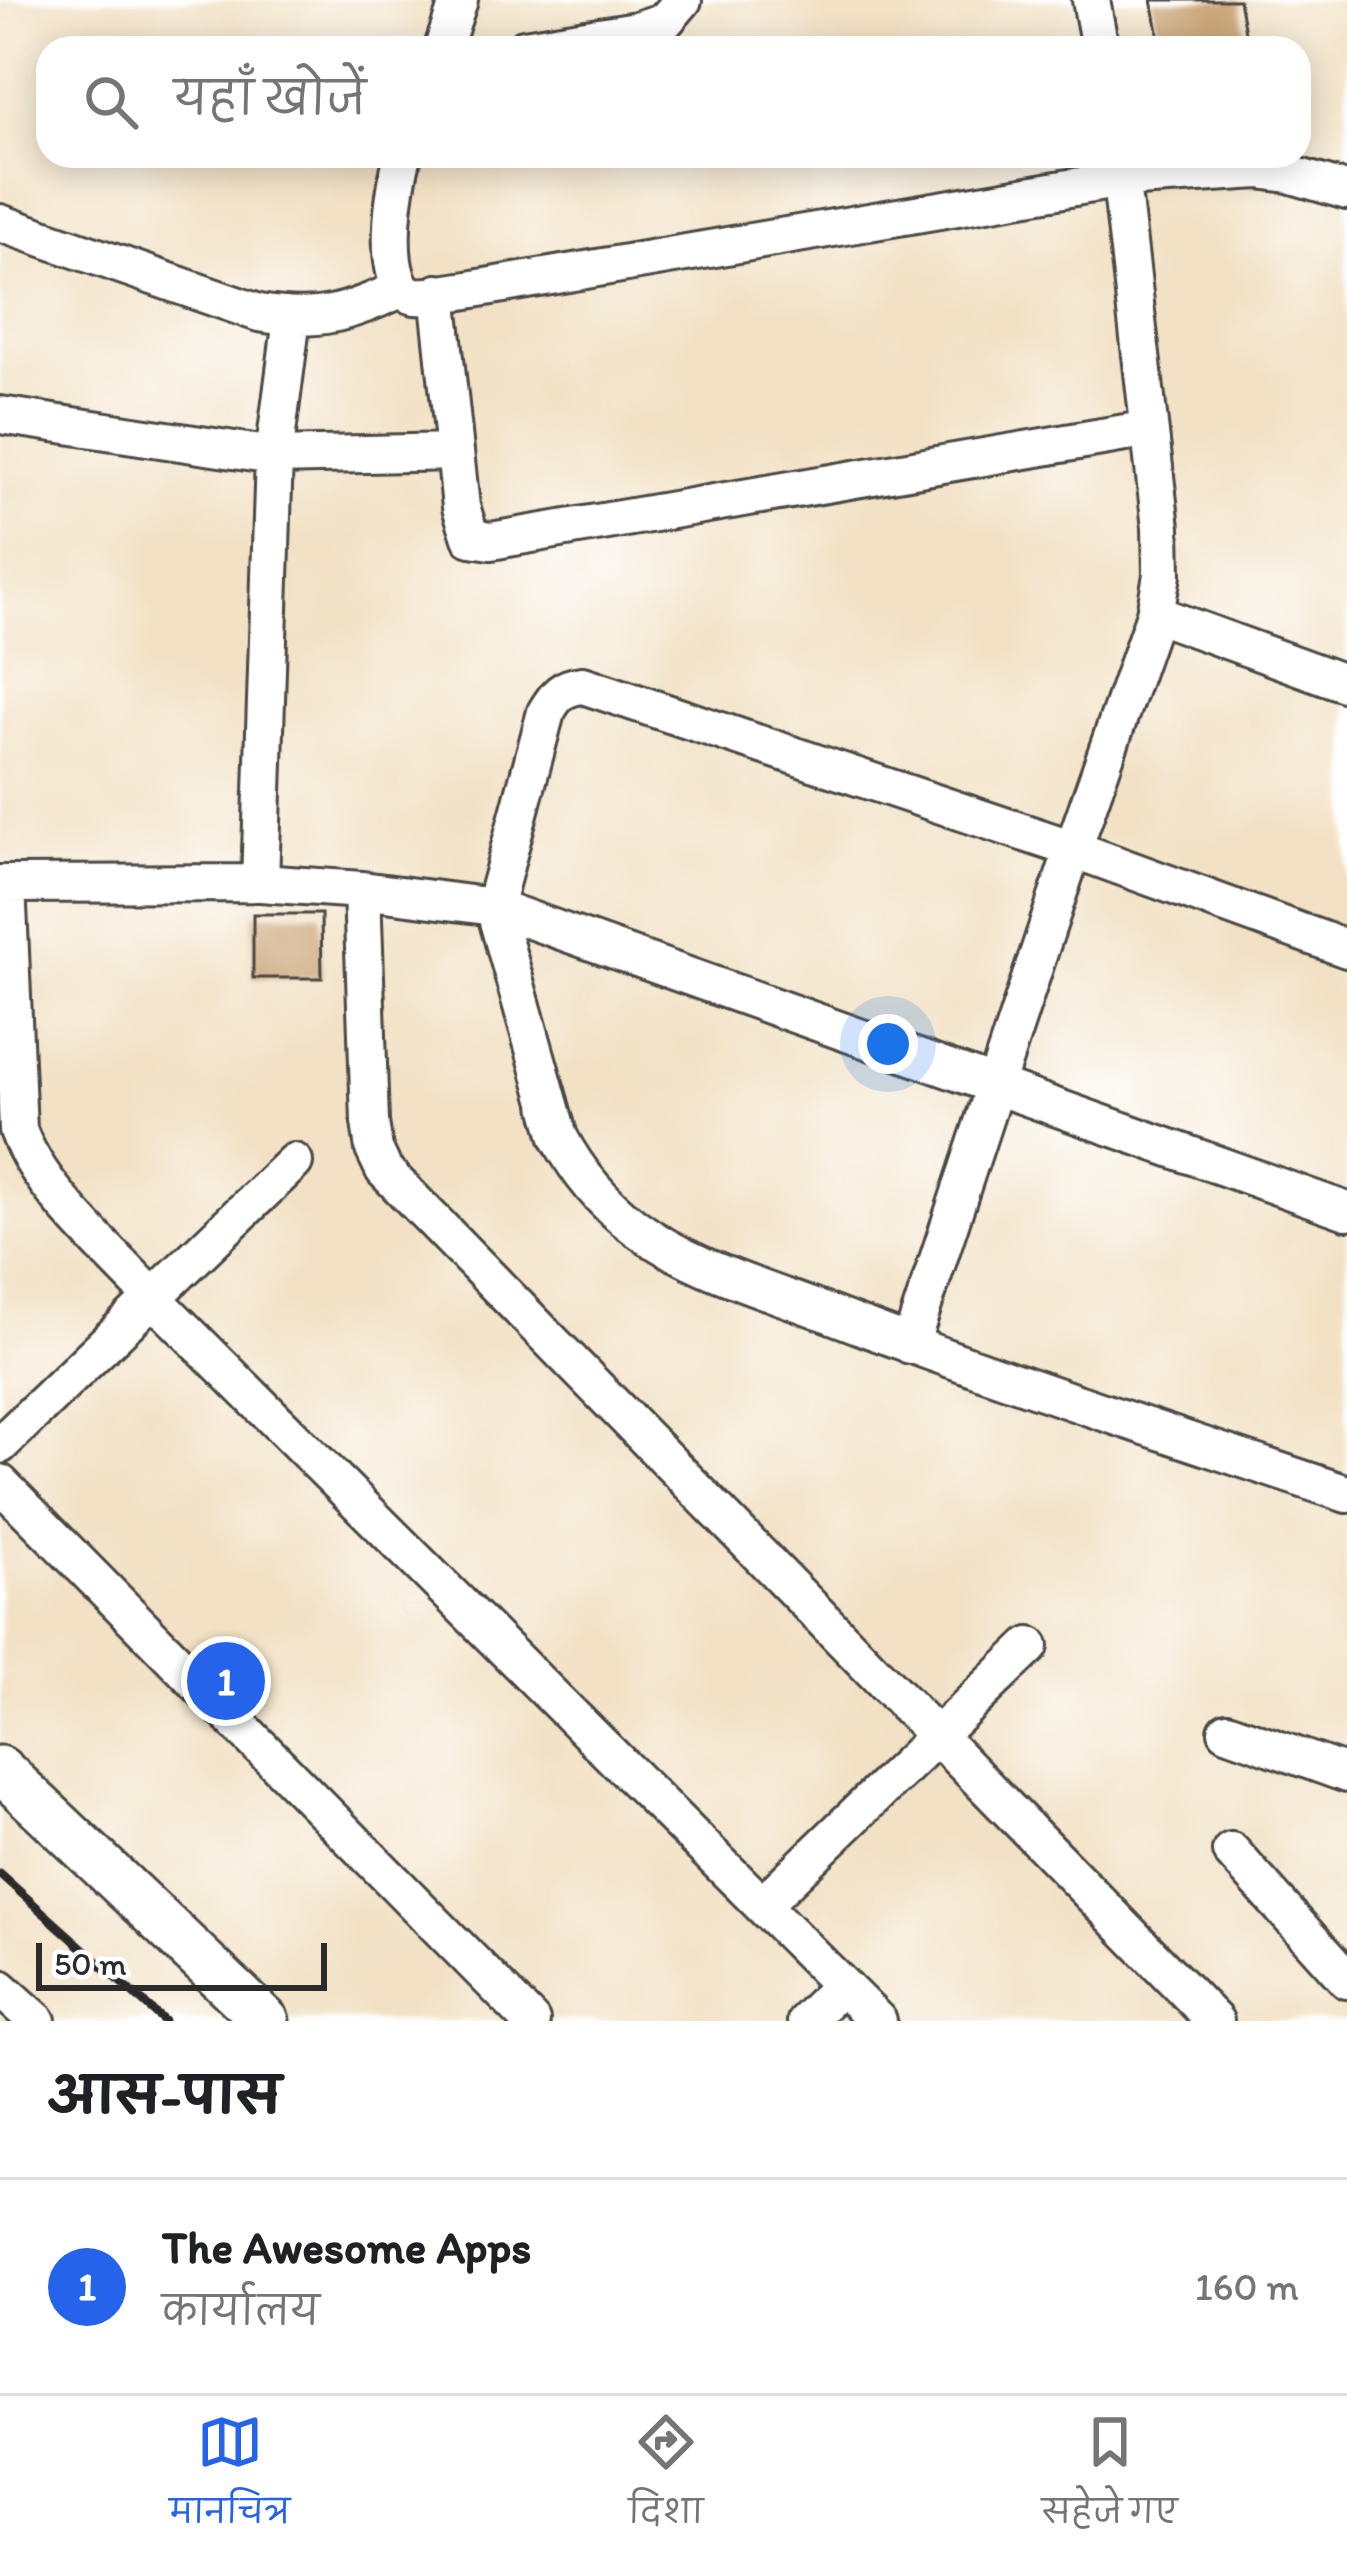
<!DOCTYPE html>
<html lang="hi">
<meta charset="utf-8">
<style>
:root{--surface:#fff;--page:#f6f6f6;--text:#202124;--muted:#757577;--line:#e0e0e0;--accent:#2563eb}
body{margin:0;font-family:Itim,"Playpen Sans Deva",sans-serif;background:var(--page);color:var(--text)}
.scale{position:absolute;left:36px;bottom:30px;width:291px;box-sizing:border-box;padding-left:12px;border:6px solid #2b2b2b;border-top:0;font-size:33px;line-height:42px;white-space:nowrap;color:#2b2b2b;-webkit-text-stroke:9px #fff;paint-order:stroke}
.you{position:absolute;left:888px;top:1044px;width:42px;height:42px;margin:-30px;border:9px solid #fff;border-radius:50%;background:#1a73e8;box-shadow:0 0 0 18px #1a73e833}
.badge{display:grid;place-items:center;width:78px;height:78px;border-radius:50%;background:var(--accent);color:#fff;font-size:39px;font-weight:700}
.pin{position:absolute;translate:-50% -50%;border:6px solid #fff;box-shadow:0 3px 12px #0006}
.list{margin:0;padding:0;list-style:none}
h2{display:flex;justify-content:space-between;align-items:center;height:156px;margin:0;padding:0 48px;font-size:51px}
h2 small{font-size:39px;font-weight:400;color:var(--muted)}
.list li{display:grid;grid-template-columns:78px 1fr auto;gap:36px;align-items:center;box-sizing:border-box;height:216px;padding:0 48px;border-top:3px solid var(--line)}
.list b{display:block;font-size:45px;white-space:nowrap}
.list p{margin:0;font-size:39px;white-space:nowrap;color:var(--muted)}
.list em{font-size:39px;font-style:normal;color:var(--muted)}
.icon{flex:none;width:66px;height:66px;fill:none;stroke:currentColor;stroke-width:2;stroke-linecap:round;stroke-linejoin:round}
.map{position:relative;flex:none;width:1347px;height:2021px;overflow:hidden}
.search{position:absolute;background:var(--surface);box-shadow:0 6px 30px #0003;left:36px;right:36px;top:36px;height:132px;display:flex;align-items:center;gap:30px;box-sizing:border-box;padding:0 42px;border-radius:36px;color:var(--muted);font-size:45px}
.sheet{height:372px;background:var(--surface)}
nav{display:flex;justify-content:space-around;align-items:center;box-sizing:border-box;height:168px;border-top:3px solid var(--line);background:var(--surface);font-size:33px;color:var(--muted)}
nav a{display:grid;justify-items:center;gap:6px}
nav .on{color:var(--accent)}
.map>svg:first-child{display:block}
.building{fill:#c7a070}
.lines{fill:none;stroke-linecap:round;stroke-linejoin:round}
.minor-casing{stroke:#494642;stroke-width:42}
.tertiary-casing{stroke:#494642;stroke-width:51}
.minor{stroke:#fff;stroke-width:36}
.tertiary{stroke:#fff;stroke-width:45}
.rail{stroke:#2b2b2b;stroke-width:9}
</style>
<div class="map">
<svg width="1347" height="2021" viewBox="0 0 1347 2021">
<rect width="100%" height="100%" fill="#fff"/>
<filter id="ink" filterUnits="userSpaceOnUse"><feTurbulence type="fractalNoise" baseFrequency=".00833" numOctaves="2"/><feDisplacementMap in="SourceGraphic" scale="24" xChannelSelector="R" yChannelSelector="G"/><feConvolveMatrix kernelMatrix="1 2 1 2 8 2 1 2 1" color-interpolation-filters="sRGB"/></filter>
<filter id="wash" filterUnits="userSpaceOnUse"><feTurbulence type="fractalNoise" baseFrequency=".004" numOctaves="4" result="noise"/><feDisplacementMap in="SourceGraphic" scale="48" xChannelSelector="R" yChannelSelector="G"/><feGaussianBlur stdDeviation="2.7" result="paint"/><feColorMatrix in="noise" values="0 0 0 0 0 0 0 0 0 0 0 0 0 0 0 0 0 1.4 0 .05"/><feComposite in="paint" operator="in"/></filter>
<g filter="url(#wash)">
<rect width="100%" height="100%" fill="#f2e1c4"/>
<g id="blocks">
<path class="building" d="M 1152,0 L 1239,0 L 1248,48 L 1161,48 Z
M 253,914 L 321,914 L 322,978 L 253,978 Z"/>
</g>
</g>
<g filter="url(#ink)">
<use href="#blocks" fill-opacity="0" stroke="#494642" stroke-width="3"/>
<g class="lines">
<defs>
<path id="minor" d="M 1091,0 L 1100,48
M 443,48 L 459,0
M 524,48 L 637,30 L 665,21 L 683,0
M 403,156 C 395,182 377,289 415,296 C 428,298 448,292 462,291 L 1122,179 L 1259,170 L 1289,174 L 1347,191
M 0,223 L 259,313 C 320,323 346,313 401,289
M 438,293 L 461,507 L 471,538 L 491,541 L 1149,429
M 0,415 L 274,456 L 455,452
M 1155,614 L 1347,684
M 260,883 L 274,456 L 292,318
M 0,884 L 260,883 L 362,890 L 370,1122 L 374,1149 L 384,1170 L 1215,2021
M 7,884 L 18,1130 C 40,1191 108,1249 152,1297 L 878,2021
M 362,890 L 494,907 L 1347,1211
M 1347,949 L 1073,849 L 583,685 C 562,687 556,695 546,712 L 494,907 L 559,1137 C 578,1173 603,1203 635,1227 C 691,1269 763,1288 827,1313 C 998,1379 1173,1435 1347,1494
M 910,1345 L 1073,849 L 1155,614 L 1162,575 L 1161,528 L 1118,156
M 0,1445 L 294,1162
M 0,1483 L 531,2021
M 1227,1731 L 1347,1774
M 1231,1851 L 1347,1980
M 762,1905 L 1030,1646
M 0,1988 L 37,2021
M 806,2021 L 842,1985"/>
<path id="tertiary" d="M 0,1769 L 266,2021"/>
</defs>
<use href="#minor" class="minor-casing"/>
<use href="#tertiary" class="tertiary-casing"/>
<use href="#minor" class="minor"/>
<use href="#tertiary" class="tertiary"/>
<path class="rail" d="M 0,1874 L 164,2021"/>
</g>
</g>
</svg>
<div class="scale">50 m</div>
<div class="you"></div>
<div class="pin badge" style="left:226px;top:1681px">1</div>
<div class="search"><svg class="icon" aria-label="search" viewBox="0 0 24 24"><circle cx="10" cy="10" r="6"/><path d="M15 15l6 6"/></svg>यहाँ खोजें</div>
</div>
<section class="sheet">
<h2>आस-पास<small></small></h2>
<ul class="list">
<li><span class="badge">1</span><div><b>The Awesome Apps</b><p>कार्यालय</p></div><em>160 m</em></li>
</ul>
</section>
<nav>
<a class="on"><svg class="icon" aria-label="map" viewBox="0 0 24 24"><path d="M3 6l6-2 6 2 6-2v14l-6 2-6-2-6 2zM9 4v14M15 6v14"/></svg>मानचित्र</a>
<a><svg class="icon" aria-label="directions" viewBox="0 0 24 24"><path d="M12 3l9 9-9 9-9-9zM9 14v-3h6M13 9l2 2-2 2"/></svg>दिशा</a>
<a><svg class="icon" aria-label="saved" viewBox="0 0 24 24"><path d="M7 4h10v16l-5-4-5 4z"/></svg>सहेजे गए</a>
</nav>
